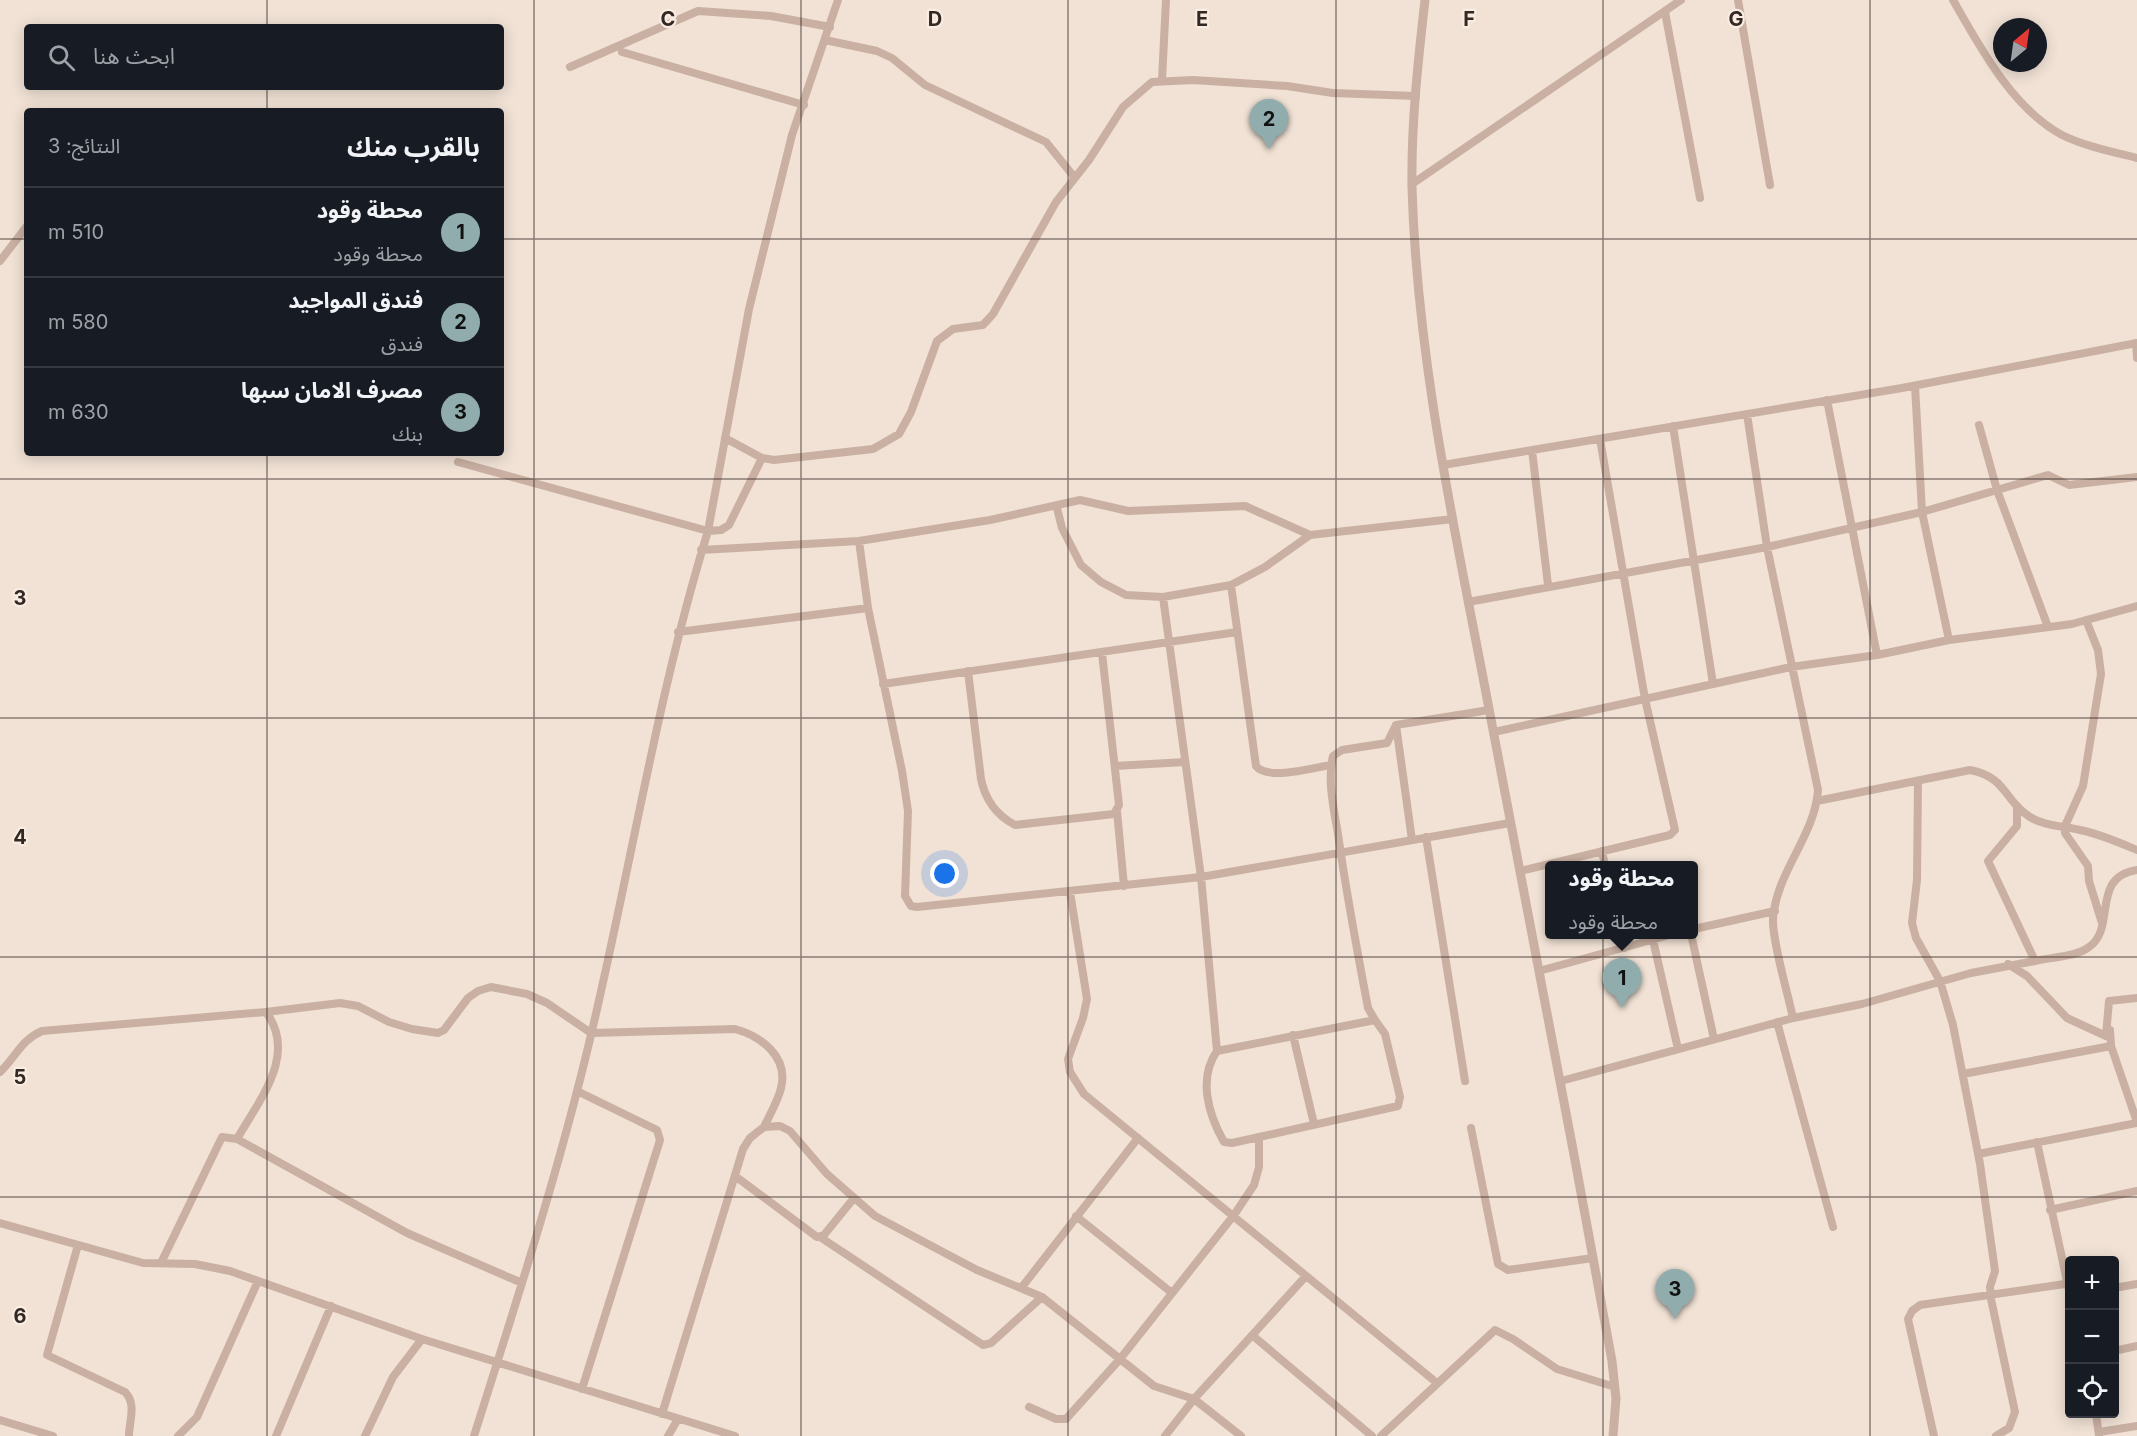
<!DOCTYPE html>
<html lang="ar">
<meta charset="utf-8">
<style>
:root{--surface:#171b24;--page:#242831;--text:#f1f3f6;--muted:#9ea1a6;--line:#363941;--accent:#90acad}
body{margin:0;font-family:Inter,"Noto Sans Arabic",sans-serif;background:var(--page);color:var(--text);direction:rtl}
.controls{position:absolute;right:18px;bottom:18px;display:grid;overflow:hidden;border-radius:6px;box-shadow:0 3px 15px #0003}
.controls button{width:54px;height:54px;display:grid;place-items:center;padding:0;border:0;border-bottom:2px solid var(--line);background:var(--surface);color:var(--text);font:30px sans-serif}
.compass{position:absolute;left:1993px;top:18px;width:54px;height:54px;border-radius:50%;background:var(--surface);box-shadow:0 3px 15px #0003;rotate:29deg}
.you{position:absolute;left:945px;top:874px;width:21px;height:21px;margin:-15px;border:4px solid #fff;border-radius:50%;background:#1a73e8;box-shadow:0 0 0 9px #1a73e833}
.badge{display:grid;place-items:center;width:39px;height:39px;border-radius:50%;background:var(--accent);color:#111;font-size:20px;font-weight:700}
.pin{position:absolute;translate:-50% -50px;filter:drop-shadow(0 2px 3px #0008)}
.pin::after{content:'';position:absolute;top:32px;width:21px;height:18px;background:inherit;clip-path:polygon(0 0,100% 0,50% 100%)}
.popup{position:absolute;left:1545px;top:861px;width:153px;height:78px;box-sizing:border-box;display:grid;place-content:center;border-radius:6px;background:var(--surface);filter:drop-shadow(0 2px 4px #0005);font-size:20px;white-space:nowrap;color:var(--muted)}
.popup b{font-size:22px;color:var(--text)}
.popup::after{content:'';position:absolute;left:50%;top:100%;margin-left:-12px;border:12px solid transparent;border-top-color:var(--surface)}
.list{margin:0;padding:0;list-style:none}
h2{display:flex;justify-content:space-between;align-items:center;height:78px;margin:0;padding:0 24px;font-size:26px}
h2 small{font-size:20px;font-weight:400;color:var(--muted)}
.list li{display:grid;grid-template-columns:39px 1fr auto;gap:18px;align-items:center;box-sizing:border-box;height:90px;padding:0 24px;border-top:2px solid var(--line)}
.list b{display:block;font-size:22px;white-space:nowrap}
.list p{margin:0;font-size:20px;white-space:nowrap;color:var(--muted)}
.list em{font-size:20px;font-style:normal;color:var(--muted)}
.icon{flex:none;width:33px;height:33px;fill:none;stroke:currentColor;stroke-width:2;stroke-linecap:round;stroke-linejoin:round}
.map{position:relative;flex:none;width:2137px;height:1436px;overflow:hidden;direction:ltr}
.search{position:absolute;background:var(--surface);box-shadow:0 3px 15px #0003;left:24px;top:24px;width:480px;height:66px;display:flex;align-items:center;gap:15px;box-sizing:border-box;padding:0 21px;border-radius:6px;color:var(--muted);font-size:22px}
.panel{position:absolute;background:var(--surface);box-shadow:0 3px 15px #0003;left:24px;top:108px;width:480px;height:348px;border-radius:6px;direction:rtl}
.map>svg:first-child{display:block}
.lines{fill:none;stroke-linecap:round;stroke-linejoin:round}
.minor{stroke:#c9b0a2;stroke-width:8}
.tertiary{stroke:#c9b0a2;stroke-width:9}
.grid{fill:none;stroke:#332824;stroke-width:1.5;stroke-opacity:0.55}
.grid-label{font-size:20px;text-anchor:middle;font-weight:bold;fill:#332824;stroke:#f9ece1;stroke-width:4.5;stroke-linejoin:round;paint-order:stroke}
</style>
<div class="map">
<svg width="2137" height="1436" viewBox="0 0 2137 1436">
<rect width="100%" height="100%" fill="#f1e2d5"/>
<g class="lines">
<path class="minor" d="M 1738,0 L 1770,185
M 1953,0 C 1980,47 2012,108 2062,135 C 2084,146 2113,152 2137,158
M 1665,12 L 1700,198
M 825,40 L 877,51 L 892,58 L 925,85 L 1046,142 L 1075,178
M 622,52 L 804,105
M 570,67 L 698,11 L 771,16 L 830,27
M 1162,80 L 1166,0
M 1412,184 L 1681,0
M 0,261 L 27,226
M 2136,343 L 2137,358
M 1915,386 L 1922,512 L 1949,640
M 1827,400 L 1877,655
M 1747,414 L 1767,547 L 1818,790 C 1815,836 1776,872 1773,919 C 1772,940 1788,994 1793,1018
M 1979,425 L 1997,490 L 2048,627
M 1673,426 L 1713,684
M 725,438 L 762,458
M 1532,450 L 1548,585
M 458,462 L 708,531 L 749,309 L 792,135 L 838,0
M 1443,465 L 1902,388 L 2137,343
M 1057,508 L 1062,528 L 1081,565 L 1101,582 L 1126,595 L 1163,597 L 1231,585 L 1265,567 L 1310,535 L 1453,519
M 859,541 L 868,608 L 902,771 L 908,811 L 905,896 L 911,906 L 917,907 L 1201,877 L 1510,823
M 701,550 L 859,541 L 990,520 L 1080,500 L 1128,511 L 1245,506 L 1310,535
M 1231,585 L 1256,766 C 1268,781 1312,768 1331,765
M 1163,597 L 1201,877 L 1217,1051 C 1198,1078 1208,1114 1224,1142 L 1232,1143 L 1398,1106 L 1400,1097 L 1385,1034 L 1375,1020
M 1468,602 L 1767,547 L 1922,512 L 2048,475 L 2069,485 L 2137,477
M 2086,620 L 2098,650 L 2101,674 L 2083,786 L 2065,826 L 2065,833 L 2088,866 L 2089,881 L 2102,923
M 678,632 L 868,608
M 968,671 L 981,779 C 985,799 996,815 1015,825 L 1114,814 L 1119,805 L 1102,653
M 883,684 L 1237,632
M 1396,725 L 1412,840
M 1494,732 L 1791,667 L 1877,655 L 1949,640 L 2072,624 L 2137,606
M 1115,766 L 1185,762
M 1918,782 L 1917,880 L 1912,923 L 1916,938 L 1940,981 L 1953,1025 L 1980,1164 L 1995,1271 L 1990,1287 L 1991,1299 L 2015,1412 L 2009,1428 L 1996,1436
M 1817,801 L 1970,770 C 2007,777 2004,801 2030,817 C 2044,826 2064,826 2080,830 C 2100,834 2118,842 2137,850
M 2017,806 L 2017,826 L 1988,861 L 2035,961 C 2052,957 2076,957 2089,947 C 2117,928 2090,877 2137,870
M 1117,811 L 1124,886
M 1426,837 L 1465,1081
M 1602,851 L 1605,866
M 1520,871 L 1670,835 L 1675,830 L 1645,699 L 1600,439
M 1070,892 L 1087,999 L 1083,1018 L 1068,1059 L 1070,1072 L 1084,1094 L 1437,1383
M 1694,929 L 1775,911
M 1621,934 L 1624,948
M 1691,934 L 1714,1039
M 1653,940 L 1678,1049
M 2008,964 L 2027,976 L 2067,1018 L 2106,1036 L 2109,1001 L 2137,998
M 1539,971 L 1673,934
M 266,1012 L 340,1003 L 358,1006 L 389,1022 L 412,1029 L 438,1033 L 444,1030 L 468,998 L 478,991 L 491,987 L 527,994 L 547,1003 L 591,1033 L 735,1029 C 760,1036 789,1056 781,1088 C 778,1101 770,1114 764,1127
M 1777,1022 L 1833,1227
M 2110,1030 L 2111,1046 L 2137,1122
M 1293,1035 L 1314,1124
M 1217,1051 L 1375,1020 L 1368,1008 C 1357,950 1346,892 1338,834 C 1334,810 1327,780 1333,756 L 1342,750 L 1387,743 L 1396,725 L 1489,710
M 0,1072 C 16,1057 21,1040 42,1031 L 266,1012 C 298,1055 259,1100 237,1139
M 1963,1074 L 2111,1046
M 1561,1081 L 1793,1018 L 1862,1004 L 1971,973 L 2035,961
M 577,1091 L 657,1130 L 660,1140 L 582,1389
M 1471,1128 L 1498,1264 L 1508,1270 L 1593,1258
M 2037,1142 L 2070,1295
M 1978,1154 L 2137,1123
M 735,1176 L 817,1237 L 824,1235 L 854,1198
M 2050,1210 L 2137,1191
M 1076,1216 L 1172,1293
M 0,1223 L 143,1263 L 195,1264 L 230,1271 L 422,1339 L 735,1436
M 820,1237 L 983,1345 L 991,1343 L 1042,1297
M 78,1245 L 47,1355 L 125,1392 C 137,1404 129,1421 129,1436
M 161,1263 L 222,1137 L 237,1139 L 407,1233 L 522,1283
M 1022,1287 L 1138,1138
M 2114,1288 L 2137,1284
M 1252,1335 L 1372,1436
M 2114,1351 L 2137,1346
M 1029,1407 L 1056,1419 L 1066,1419 L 1120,1359 L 1234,1215 L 1254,1185 L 1259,1167 L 1259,1137
M 662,1414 L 743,1149 L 750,1138 L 764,1127 L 780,1126 L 790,1131 L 827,1174 L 875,1216 L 977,1270 L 1042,1297 L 1154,1386 L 1194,1399 L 1241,1436
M 2096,1414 L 2099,1436
M 0,1420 L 53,1436
M 2099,1432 L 2137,1426
M 178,1436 L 197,1417 L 258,1281
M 276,1436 L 331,1306
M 365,1436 L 393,1377 L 422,1339
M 474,1436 C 516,1303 559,1170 591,1035 C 631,867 657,696 708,531 L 721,530 L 729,525 L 762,458 L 774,460 L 873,449 L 899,434 L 911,412 L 937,341 L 953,329 L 983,325 L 993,314 L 1056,202 L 1089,160 L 1123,107 L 1152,82 L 1193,80 L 1287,86 L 1333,93 L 1416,96
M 668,1436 L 678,1419
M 1165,1436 L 1194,1399 L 1306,1276
M 1381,1436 L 1495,1330 L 1513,1339 L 1557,1369 L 1615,1387
M 1934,1436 L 1908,1319 L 1912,1311 L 1920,1305 L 2065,1284"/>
<path class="tertiary" d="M 1425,0 C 1418,61 1411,125 1412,187 C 1417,365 1457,539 1490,714 C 1531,929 1573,1145 1612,1361 L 1616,1399 L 1613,1436"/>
</g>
<path class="grid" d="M 267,0 L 267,27M 534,0 L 534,1436M 801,0 L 801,1436M 1068,0 L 1068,1436M 1336,0 L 1336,1436M 1603,0 L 1603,1436M 1870,0 L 1870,1436M 267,87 L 267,111M 0,239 L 27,239M 501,239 L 2137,239M 267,453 L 267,1436M 0,479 L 2137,479M 0,718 L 2137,718M 0,957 L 2137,957M 0,1197 L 2137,1197"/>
<g class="grid-label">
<text x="668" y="26">C</text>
<text x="935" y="26">D</text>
<text x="1202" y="26">E</text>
<text x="1469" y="26">F</text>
<text x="1736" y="26">G</text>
<text x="20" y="605">3</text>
<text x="20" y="844">4</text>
<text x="20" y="1084">5</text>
<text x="20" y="1323">6</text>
</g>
</svg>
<div class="controls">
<button>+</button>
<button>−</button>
<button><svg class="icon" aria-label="locate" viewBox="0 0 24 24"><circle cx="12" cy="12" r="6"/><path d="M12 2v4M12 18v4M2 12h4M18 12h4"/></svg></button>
</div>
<svg class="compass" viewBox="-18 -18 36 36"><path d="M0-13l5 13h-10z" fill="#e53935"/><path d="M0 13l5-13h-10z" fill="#9ea1a6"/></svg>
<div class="you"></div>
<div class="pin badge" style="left:1622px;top:1008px">1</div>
<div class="popup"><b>محطة وقود</b>محطة وقود</div>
<div class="pin badge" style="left:1269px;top:149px">2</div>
<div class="pin badge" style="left:1675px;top:1319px">3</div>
<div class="search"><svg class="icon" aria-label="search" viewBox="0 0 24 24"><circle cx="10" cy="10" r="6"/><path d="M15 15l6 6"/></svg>ابحث هنا</div>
<section class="panel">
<h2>بالقرب منك<small>النتائج: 3</small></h2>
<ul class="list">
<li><span class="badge">1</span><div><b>محطة وقود</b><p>محطة وقود</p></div><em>510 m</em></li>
<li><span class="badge">2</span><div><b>فندق المواجيد</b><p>فندق</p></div><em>580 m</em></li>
<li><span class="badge">3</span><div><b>مصرف الامان سبها</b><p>بنك</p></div><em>630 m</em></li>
</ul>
</section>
</div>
